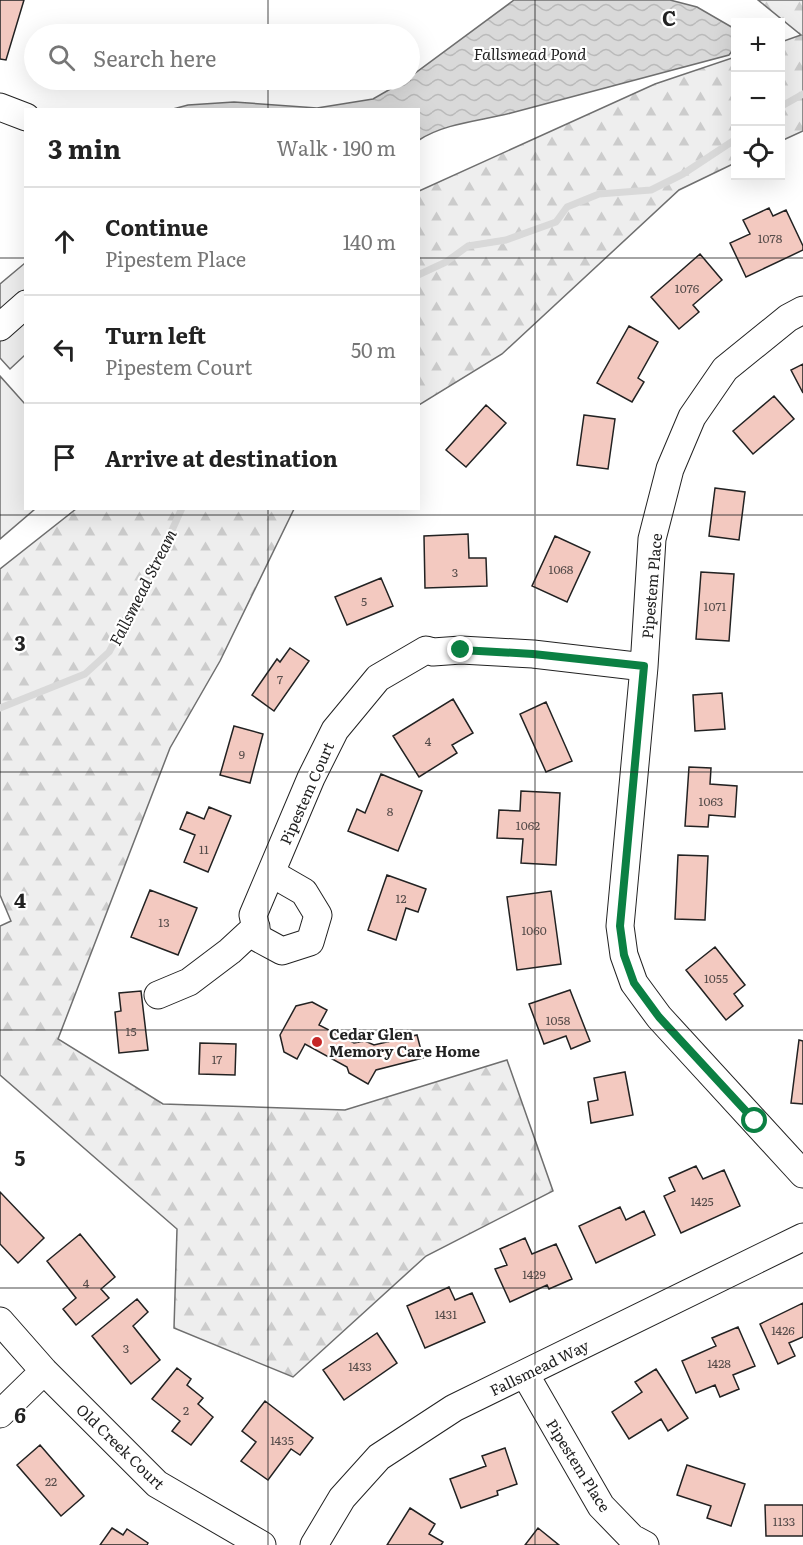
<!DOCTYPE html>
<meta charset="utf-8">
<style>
:root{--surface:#fff;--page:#f6f6f6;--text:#222;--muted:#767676;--line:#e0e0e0}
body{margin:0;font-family:Literata,serif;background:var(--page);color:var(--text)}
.controls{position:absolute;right:18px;top:18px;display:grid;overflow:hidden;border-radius:0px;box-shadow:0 6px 24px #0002}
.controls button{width:54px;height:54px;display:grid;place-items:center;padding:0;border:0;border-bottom:2px solid var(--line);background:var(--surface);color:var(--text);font:30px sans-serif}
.stop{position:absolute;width:18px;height:18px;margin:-14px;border:4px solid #0b8043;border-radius:50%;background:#fff}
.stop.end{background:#0b8043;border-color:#fff;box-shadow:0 2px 6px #0008}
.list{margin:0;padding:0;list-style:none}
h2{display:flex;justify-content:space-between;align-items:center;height:78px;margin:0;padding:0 24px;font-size:26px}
h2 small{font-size:20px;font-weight:400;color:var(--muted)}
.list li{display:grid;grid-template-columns:39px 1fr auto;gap:18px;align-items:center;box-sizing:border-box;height:108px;padding:0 24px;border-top:2px solid var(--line)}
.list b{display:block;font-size:22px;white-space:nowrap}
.list p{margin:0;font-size:20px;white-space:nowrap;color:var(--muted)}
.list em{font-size:20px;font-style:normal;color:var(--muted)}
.icon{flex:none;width:33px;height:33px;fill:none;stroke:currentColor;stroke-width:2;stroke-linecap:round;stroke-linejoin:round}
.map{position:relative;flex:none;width:803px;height:1545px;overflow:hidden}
.search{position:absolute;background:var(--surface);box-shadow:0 6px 24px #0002;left:24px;top:24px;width:396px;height:66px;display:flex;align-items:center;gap:15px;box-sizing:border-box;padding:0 21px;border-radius:33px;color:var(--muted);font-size:22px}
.panel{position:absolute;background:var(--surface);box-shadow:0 6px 24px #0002;left:24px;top:108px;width:396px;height:402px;border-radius:0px}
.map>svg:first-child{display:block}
.forest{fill:url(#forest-firs);stroke:#6f6f6f;stroke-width:1.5}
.pitch{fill:#eee;stroke:#6f6f6f;stroke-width:1.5}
.parking{fill:#ededed;stroke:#6f6f6f;stroke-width:1.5}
.water{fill:url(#water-waves);stroke:#6f6f6f;stroke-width:1.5}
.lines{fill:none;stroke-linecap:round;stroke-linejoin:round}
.stream{stroke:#d9d9d9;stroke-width:7}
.building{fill:#f3c9c0;stroke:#222;stroke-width:1.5}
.minor-casing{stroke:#222;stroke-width:29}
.minor{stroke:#fff;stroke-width:27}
.route{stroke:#0b8043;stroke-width:8}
.grid{fill:none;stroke:#222;stroke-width:1.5;stroke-opacity:0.55}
.poi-dot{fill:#c62828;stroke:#fff;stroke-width:2}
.labels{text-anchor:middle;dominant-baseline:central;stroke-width:4.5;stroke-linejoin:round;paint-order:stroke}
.number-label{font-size:12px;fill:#564c4a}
.street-label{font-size:15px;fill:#222;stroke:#fff}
.poi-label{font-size:15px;font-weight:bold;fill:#222;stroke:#fff;text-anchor:start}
.water-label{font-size:16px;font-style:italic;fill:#222;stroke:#fff}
.grid-label{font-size:20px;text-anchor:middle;font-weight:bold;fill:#222;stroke:#fff;stroke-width:4.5;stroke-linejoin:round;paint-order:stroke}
</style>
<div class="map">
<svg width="803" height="1545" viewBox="0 0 803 1545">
<defs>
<pattern id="forest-firs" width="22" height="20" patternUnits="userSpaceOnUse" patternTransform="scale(1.5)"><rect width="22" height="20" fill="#eee"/><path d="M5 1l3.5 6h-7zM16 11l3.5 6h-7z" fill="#ccc"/></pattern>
<pattern id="water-waves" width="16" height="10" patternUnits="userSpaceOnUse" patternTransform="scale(1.5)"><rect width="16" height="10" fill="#d9d9d9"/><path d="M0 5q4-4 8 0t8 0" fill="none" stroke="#bababa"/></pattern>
</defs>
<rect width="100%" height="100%" fill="#fff"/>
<path class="forest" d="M 758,0 L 803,0 L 803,131 L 781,141 L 781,42 L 801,35 Z
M 735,57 L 735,163 L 679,190 L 502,354 L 419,405 L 419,191 L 655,84 Z
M 76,509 L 294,509 L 220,661 L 170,748 L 58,1039 L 163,1104 L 345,1110 L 507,1060 L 553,1191 L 426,1256 L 293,1377 L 174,1328 L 177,1229 L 0,1075 L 0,926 L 11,921 L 0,895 L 0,569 Z"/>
<path class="pitch" d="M 0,376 L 25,404 L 26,508 L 35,509 L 0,539 Z"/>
<path class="parking" d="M 25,263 L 25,355 L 10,369 L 0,358 L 0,284 Z"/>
<path class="water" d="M 514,0 L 670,0 L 697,7 L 735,29 L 735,47 L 729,55 C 656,74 584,94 511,113 C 480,121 445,123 419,140 L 418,110 L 173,109 L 188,105 L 234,102 L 317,108 L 373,99 L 406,80 L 410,80 L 410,77 Z"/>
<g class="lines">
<path class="stream" d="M 780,107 L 803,94
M 418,275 L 446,262 L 468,246 L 506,240 L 556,222 L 567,207 L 599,194 L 651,190 L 683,174 L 736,139
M 0,708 L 85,674 L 109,652 L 159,559 L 182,508"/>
</g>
<path class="building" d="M 0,0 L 24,0 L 6,60 L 0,59 Z
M 769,208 L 773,216 L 786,210 L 803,246 L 803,250 L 746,277 L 730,243 L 750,234 L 743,220 Z
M 700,254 L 722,280 L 693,305 L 699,312 L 679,329 L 651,297 Z
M 629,326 L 658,342 L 638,378 L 644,382 L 632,402 L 597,383 Z
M 803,364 L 803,393 L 791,370 Z
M 774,396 L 794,419 L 753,454 L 733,431 Z
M 486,405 L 506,423 L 466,467 L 446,450 Z
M 584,415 L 615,419 L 608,469 L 577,465 Z
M 715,488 L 745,492 L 739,540 L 709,536 Z
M 468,534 L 469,558 L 486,558 L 487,586 L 425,588 L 424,536 Z
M 555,536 L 590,552 L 567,602 L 532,586 Z
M 701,572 L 734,574 L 729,641 L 696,639 Z
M 381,578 L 393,606 L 347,625 L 335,597 Z
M 290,648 L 309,661 L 274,711 L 252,695 L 277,659 L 280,662 Z
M 722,693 L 725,729 L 695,731 L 693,695 Z
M 453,699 L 473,733 L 452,745 L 457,753 L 419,777 L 393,736 Z
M 546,702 L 572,761 L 546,772 L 520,714 Z
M 234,726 L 263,734 L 250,783 L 220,775 Z
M 689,767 L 711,768 L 710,784 L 737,786 L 735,817 L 709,815 L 708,827 L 685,826 Z
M 381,774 L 422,791 L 398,851 L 348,831 L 357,809 L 365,813 Z
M 521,791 L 560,793 L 556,865 L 521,863 L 523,839 L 497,838 L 499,810 L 520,811 Z
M 209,807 L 231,816 L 208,872 L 184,862 L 195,835 L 180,829 L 187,812 L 204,819 Z
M 678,855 L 708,856 L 705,920 L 675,919 Z
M 387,875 L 426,889 L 418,912 L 406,908 L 396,940 L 368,930 Z
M 150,890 L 197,908 L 178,955 L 131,937 Z
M 551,891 L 561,964 L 517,970 L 507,897 Z
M 715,947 L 745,985 L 734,994 L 743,1006 L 726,1020 L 686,970 Z
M 570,990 L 590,1041 L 571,1049 L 566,1036 L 544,1044 L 529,1004 Z
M 141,991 L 148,1050 L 119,1053 L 115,1012 L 121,1011 L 119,993 Z
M 312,1002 L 327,1010 L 319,1025 L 354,1043 L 365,1041 L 374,1045 L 417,1035 L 423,1058 L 376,1070 L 368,1084 L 349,1073 L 347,1067 L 305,1044 L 297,1059 L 284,1052 L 280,1035 L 296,1006 Z
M 799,1040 L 803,1041 L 803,1104 L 791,1103 Z
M 200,1043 L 236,1044 L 235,1075 L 199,1074 Z
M 625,1072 L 633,1115 L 591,1123 L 588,1102 L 598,1100 L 594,1078 Z
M 696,1166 L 703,1179 L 724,1170 L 740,1206 L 681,1233 L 664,1196 L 675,1191 L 669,1178 Z
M 0,1192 L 44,1238 L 18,1263 L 0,1244 Z
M 620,1207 L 626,1220 L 644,1211 L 655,1235 L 596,1263 L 579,1226 Z
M 80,1234 L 115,1277 L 101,1289 L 109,1298 L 76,1325 L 63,1309 L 76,1298 L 47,1261 Z
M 525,1238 L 532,1254 L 556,1244 L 572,1279 L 549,1289 L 547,1285 L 510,1302 L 495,1269 L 507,1265 L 500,1249 Z
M 449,1287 L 455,1300 L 472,1293 L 485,1322 L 425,1348 L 407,1306 Z
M 137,1299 L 148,1312 L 133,1326 L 160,1360 L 131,1384 L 92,1336 Z
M 803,1303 L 803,1337 L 789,1343 L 795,1356 L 778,1364 L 760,1324 Z
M 738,1327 L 755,1366 L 733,1375 L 739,1389 L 720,1397 L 715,1385 L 696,1393 L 682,1361 L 716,1346 L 712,1338 Z
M 377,1333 L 397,1363 L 344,1400 L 323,1370 Z
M 177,1368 L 191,1379 L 187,1385 L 203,1398 L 198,1404 L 213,1417 L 191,1445 L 172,1431 L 180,1421 L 152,1399 Z
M 656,1369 L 688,1418 L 668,1431 L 661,1419 L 629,1439 L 612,1412 L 642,1392 L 635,1382 Z
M 265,1401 L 313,1438 L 300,1455 L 291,1449 L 268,1480 L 241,1461 L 256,1442 L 242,1431 Z
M 40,1445 L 84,1496 L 61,1516 L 17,1465 Z
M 505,1448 L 517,1484 L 497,1491 L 498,1495 L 461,1508 L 450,1479 L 486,1466 L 482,1456 Z
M 687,1465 L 745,1484 L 731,1526 L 707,1518 L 711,1506 L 677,1495 Z
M 765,1505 L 803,1505 L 803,1536 L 766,1536 Z
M 410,1508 L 435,1524 L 429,1534 L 443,1542 L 441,1545 L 387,1545 Z
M 112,1528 L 123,1535 L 127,1529 L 148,1543 L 147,1545 L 100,1545 Z
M 538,1528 L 559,1545 L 525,1545 Z"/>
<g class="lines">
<defs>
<path id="minor" d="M 0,107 L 26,117
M 803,310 L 788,318 L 725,369 L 692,417 L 670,469 L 652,539 L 644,667 L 620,926 L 624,955 L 634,983 L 659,1017 L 803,1174
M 0,327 L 26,304
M 271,873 L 304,892 L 318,915 L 310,942 L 282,951 L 258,938 L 253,915 L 311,778 L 335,730 L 378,678 L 426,650 L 433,652 L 461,650 L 533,654 L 644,667
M 158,995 L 189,982 L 230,951 L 256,927
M 0,1321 L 44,1371 L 157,1484 L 262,1545
M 525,1374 L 601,1506 L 632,1538 L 645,1545
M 0,1414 L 44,1371
M 314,1545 L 342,1498 L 379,1457 L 454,1408 L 803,1237"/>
</defs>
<use href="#minor" class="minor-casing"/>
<use href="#minor" class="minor"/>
</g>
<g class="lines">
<path class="route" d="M 461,650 L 533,654 L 644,666 L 620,926 L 624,955 L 634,983 L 659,1017 L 755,1121"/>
</g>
<path class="grid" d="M 268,0 L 268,34M 535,0 L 535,1545M 268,80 L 268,110M 0,258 L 26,258M 418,258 L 803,258M 268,508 L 268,1545M 0,515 L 803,515M 0,772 L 803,772M 0,1030 L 803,1030M 0,1288 L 803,1288"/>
<circle class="poi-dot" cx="317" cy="1042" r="6"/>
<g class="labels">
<g class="number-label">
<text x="770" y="238">1078</text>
<text x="687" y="288">1076</text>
<text x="561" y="569">1068</text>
<text x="455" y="572">3</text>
<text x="364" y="601">5</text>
<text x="715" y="606">1071</text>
<text x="280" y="679">7</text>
<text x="428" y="741">4</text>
<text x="242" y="754">9</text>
<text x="711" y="801">1063</text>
<text x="390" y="811">8</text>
<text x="528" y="825">1062</text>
<text x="204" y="849">11</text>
<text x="401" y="898">12</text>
<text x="164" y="922">13</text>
<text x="534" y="930">1060</text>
<text x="716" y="978">1055</text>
<text x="558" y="1020">1058</text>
<text x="131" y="1031">15</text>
<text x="217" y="1059">17</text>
<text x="702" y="1201">1425</text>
<text x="534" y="1274">1429</text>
<text x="86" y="1283">4</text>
<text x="446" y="1314">1431</text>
<text x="783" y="1330">1426</text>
<text x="126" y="1348">3</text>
<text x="719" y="1363">1428</text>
<text x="360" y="1366">1433</text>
<text x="186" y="1410">2</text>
<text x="282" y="1440">1435</text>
<text x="51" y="1481">22</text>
<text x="784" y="1521">1133</text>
</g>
<g class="street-label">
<text transform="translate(651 586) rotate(-85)">Pipestem Place</text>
<text transform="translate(306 793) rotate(-66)">Pipestem Court</text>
<text transform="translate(539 1367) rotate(-26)">Fallsmead Way</text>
<text transform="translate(121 1446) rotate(44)">Old Creek Court</text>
<text transform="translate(579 1465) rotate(58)">Pipestem Place</text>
</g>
<g class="poi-label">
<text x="329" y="1033">Cedar Glen<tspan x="329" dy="17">Memory Care Home</tspan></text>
</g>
<g class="water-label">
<text x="530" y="53">Fallsmead Pond</text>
<text transform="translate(142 587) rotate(-63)">Fallsmead Stream</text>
</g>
</g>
<g class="grid-label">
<text x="669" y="26">C</text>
<text x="20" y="651">3</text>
<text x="20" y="908">4</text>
<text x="20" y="1166">5</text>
<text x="20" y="1423">6</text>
</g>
</svg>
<div class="controls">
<button>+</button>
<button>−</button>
<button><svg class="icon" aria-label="locate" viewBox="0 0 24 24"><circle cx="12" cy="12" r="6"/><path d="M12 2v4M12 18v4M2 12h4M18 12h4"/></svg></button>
</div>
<div class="stop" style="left:755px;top:1121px"></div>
<div class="stop end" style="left:461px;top:650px"></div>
<div class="search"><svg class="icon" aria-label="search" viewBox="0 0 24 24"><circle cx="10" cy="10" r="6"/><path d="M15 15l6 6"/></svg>Search here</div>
<section class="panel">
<h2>3 min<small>Walk · 190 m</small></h2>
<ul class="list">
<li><svg class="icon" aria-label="ahead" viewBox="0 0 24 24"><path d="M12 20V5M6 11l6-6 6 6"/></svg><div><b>Continue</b><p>Pipestem Place</p></div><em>140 m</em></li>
<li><svg class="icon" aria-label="left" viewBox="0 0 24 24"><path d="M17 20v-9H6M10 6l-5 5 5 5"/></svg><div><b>Turn left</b><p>Pipestem Court</p></div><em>50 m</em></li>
<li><svg class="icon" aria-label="arrive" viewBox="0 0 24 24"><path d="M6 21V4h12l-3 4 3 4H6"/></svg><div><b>Arrive at destination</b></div></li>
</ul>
</section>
</div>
